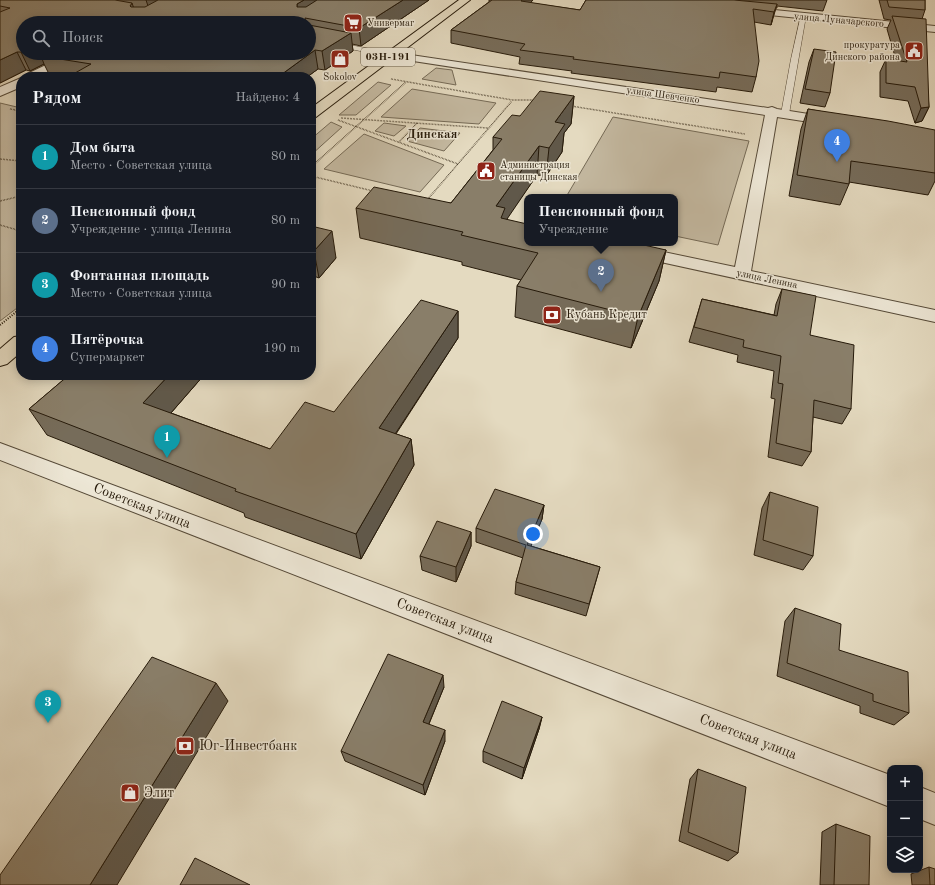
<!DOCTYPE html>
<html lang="ru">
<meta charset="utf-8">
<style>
:root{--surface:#171b24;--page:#20242c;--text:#f1f3f6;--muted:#9ea1a6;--line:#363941;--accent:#c59692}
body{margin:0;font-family:"Old Standard TT",serif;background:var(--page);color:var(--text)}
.controls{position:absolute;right:12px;bottom:12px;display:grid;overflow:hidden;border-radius:8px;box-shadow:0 2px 10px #0003}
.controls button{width:36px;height:36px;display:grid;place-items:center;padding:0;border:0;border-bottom:1px solid var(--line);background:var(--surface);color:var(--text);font:20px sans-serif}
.you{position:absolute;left:533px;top:534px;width:14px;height:14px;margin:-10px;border:3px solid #fff;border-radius:50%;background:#1a73e8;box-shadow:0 0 0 6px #1a73e833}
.badge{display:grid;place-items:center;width:26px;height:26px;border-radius:50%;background:var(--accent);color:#fff;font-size:13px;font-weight:700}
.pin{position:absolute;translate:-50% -33px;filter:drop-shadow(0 1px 2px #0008)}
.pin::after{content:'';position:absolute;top:21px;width:14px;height:12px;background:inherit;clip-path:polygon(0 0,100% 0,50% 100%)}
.popup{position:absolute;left:524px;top:194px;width:154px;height:52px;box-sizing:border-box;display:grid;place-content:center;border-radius:8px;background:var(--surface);filter:drop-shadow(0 1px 3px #0005);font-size:13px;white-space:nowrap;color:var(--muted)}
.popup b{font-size:15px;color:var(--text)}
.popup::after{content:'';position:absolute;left:50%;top:100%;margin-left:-8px;border:8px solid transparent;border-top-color:var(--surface)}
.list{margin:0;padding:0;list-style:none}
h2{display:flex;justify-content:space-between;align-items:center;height:52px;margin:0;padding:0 16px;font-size:17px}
h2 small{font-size:13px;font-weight:400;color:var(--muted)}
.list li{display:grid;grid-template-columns:26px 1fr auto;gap:12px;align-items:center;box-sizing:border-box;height:64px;padding:0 16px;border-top:1px solid var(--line)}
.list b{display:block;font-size:15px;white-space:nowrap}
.list p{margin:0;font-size:13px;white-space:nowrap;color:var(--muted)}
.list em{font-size:13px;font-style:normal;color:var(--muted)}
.icon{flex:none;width:22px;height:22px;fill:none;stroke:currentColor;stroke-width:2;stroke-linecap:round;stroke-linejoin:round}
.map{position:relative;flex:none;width:935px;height:885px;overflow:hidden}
.search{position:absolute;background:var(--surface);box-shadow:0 2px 10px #0003;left:16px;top:16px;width:300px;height:44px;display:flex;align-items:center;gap:10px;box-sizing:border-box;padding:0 14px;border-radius:22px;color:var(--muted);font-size:15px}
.panel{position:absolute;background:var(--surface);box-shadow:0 2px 10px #0003;left:16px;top:72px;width:300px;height:308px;border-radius:16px}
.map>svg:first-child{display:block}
.green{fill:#c4b9a1;stroke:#756a56}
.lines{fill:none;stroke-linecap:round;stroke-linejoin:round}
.service-casing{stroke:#564a38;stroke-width:1}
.minor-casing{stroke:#564a38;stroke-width:2}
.primary-casing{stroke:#261a0a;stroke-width:2}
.path-far1{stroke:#261a0a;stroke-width:1.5;stroke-dasharray:0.5 1;stroke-linecap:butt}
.path{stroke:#261a0a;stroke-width:2;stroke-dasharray:1 1.5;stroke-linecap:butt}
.service{fill:#ede7d6;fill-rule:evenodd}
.minor{fill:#ede7d6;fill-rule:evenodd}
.primary{fill:#e4dac0;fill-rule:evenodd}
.wall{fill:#766c5a;stroke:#261a0a;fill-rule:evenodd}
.shaded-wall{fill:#60584a;stroke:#261a0a}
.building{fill:#897e69;stroke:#261a0a}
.labels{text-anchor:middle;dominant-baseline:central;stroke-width:3;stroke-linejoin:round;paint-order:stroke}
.far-street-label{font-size:10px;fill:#261a0a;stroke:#ede7d6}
.far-poi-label{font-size:10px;fill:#261a0a;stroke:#ede7d6;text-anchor:start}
.shield{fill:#ede7d6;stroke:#625847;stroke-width:1}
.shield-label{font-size:11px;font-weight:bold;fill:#261a0a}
.poi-label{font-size:12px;fill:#261a0a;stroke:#ede7d6;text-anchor:start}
.far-district-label{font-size:13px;font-weight:bold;fill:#261a0a;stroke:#ede7d6}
.near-street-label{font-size:14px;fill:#261a0a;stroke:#ede7d6}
.near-poi-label{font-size:14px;fill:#261a0a;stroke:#ede7d6;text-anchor:start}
</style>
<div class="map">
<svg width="935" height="885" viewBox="0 0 935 885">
<rect width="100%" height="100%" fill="#e4dac0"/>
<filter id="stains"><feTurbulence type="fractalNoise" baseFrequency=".005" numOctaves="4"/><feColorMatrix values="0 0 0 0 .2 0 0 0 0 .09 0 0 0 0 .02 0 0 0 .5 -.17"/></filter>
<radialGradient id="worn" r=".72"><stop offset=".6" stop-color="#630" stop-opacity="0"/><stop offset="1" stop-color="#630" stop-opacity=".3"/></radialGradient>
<path class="green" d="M 436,68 L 452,70 L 456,85 L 422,79 Z
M 378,82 L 391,85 L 356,115 L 339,115 Z
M 412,89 L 496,103 L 479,124 L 381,117 Z
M 0,103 L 21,108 L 21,305 L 0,321 Z
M 613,117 L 749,141 L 718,245 L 675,236 L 675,197 L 566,197 Z
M 331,122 L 342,127 L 311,155 L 311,139 Z
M 384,123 L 406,126 L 394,136 L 375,131 Z
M 420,128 L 460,133 L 444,151 L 407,141 Z
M 364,134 L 444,165 L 420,192 L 324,169 Z"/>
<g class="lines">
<defs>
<path id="service" d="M 801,15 L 806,16 L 789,114 L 785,116 L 781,114 L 791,59 Z
M 309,37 L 391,53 L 394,55 L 391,57 L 309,41 Z"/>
<path id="minor" d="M 744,7 L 935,26 L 935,32 L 740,12 L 739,10 Z
M 391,52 L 768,108 L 772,107 L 777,109 L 840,119 L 842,122 L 840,125 L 835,126 L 777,117 L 751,271 L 935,310 L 935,322 L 592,247 L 590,243 L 621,243 L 735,267 L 765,115 L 387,57 L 385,55 L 387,53 Z
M 71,53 L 86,53 L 84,55 L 40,77 L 25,77 L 27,74 Z
M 21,78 L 21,87 L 0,96 L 0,87 Z
M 0,443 L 890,775 L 890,807 L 0,460 Z
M 920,787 L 935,793 L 935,825 L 920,819 Z"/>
<path id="primary" d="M 459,0 L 470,0 L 316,117 L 311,118 L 311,108 Z
M 21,336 L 21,352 L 7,364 L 0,366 L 0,349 L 14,337 Z"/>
</defs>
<use href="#service" class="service-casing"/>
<use href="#minor" class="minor-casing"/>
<use href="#primary" class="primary-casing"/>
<path class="path-far1" d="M 391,79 L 512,100 L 534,100
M 571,106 L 745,134
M 10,109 L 21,111
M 341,118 L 488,128
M 338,120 L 458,164
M 399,142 L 417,123
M 0,159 L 21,161
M 311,167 L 406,82
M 311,176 L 373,191
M 427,200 L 512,101
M 0,201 L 21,196
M 0,225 L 21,231"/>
<path class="path" d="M 0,325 L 21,308"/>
<use href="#service" class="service"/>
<use href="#minor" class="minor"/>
<use href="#primary" class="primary"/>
</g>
<path class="wall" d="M 0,0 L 429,0 L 361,46 L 352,44 L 353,51 L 325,70 L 318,69 L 307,77 L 63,77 L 49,74 L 44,64 L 30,71 L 26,70 L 0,83 ZM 23,23 L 309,23 L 309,53 L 23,53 Z
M 489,0 L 533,0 L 530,3 L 580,10 L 586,0 L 827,0 L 823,11 L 777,6 L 777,8 L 776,8 L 771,25 L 754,22 L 756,77 L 752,92 L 717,87 L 716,92 L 571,73 L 572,71 L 519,64 L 520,57 L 451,43 L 451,30 L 489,2 Z
M 879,0 L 925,0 L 925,10 L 922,19 L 929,107 L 922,121 L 915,123 L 908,101 L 880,97 L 880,72 L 886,59 L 896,60 L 887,29 L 891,20 L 884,19 Z
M 814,49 L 830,93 L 825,107 L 800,103 L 809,62 Z
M 574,96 L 571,124 L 564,133 L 562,152 L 546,176 L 537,175 L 506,219 L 527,243 L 666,250 L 659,281 L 631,348 L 515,317 L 517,286 L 521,280 L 462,265 L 462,262 L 360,238 L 356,208 L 451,203 L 493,150 L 493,137 L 520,116 Z
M 808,109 L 935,133 L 935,181 L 928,195 L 849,182 L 849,184 L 840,205 L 789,196 L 801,129 Z
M 311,226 L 336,258 L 319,278 L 311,275 Z
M 782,289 L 810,335 L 851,409 L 842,424 L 813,417 L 811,452 L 802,466 L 768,457 L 775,399 L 771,398 L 774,371 L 737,362 L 738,355 L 689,342 L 702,299 L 774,315 L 776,304 Z
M 458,311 L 458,338 L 396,434 L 411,439 L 414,465 L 361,559 L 245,517 L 244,513 L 47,435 L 29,409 L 69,375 L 204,375 L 171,413 L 270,449 L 334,412 Z
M 770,492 L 813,556 L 803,570 L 754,555 L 762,508 Z
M 544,505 L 542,519 L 531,546 L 600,567 L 586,616 L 515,594 L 516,582 L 523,558 L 476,542 L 476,528 Z
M 471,532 L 471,546 L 456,582 L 422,570 L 420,556 Z
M 795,608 L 839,650 L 909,713 L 894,725 L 860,713 L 860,706 L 777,676 L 785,621 Z
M 444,687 L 429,724 L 445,741 L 425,795 L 345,761 L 341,751 Z
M 542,717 L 539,729 L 522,779 L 483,762 L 483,751 Z
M 698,769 L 738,853 L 728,861 L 679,841 L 690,779 Z
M 836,824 L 869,885 L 820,885 L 822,832 Z
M 929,867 L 935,885 L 912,885 L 911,874 Z"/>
<path class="shaded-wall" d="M 146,0 L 175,0 L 150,12 Z
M 304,0 L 320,0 L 305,18 L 297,7 L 297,4 Z
M 403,0 L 429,0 L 361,46 L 359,28 Z
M 522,0 L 533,0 L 520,14 L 521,1 Z
M 132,3 L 138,20 L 130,6 Z
M 777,4 L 773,17 L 771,25 L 774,12 Z
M 351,33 L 353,51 L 325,70 L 322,51 Z
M 315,50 L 318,69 L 307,77 L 278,77 Z
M 17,52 L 26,70 L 0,83 L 0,60 Z
M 21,52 L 23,52 L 23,53 L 68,53 L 41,56 L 44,64 L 30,71 Z
M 574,96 L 571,124 L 564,133 L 562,152 L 546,176 L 549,148 L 555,122 Z
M 929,107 L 922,121 L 915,123 L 921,108 Z
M 539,146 L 537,175 L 505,222 L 501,244 L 496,206 Z
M 332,231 L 336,258 L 319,278 L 314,251 Z
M 666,250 L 659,281 L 631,348 L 638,317 Z
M 458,311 L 458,338 L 382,454 L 379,428 Z
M 169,375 L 204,375 L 156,430 L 143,403 Z
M 411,439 L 414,465 L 361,559 L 356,534 Z
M 544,505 L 542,519 L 526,558 L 527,545 Z
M 471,532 L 471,546 L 456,582 L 456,567 Z
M 443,675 L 444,687 L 425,733 L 423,722 Z
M 216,683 L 228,701 L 117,885 L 90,885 Z
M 542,717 L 539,729 L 522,779 L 524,768 Z
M 445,730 L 445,741 L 425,795 L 423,785 Z"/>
<path class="building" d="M 0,0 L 115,0 L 132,3 L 130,6 L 131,7 L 145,7 L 158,0 L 304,0 L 297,4 L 297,7 L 306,7 L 317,0 L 403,0 L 359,28 L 305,18 L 306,23 L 23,23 L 23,52 L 17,52 L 0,60 L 0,12 L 10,8 L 0,6 Z
M 492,0 L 522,0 L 521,1 L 580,10 L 586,0 L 734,0 L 777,4 L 774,12 L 753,9 L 759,61 L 756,77 L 720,72 L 719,78 L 573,59 L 574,57 L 520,50 L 525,44 L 451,30 Z
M 887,0 L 925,0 L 925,10 L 889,7 Z
M 892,16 L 926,19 L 929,107 L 921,108 L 915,87 L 886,83 L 886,59 L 907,62 Z
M 309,25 L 351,33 L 322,51 L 315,50 L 278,77 L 68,77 L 91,64 L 41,56 L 46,53 L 309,53 Z
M 814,49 L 836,52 L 830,93 L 805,89 Z
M 540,91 L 574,96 L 555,122 L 565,124 L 549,148 L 539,146 L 496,206 L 505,208 L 501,218 L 527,224 L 527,243 L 635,243 L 666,250 L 638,317 L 517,286 L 538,253 L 461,235 L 463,232 L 356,208 L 374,187 L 451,203 L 502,139 L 493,137 L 512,115 L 520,116 Z
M 808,109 L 888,121 L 935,130 L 935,173 L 851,161 L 849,184 L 797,175 Z
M 311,226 L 332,231 L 314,251 L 311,250 Z
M 782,289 L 816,296 L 810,335 L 854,345 L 851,409 L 814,400 L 811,452 L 776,443 L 783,384 L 778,383 L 781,356 L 743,347 L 744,340 L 694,327 L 702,299 L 777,316 Z
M 421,300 L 458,311 L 379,428 L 411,439 L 356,534 L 235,491 L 236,489 L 29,409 L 69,375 L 169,375 L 143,403 L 270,449 L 305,402 L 334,412 Z
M 495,489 L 544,505 L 527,545 L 600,567 L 589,604 L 516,582 L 526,545 L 476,528 Z
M 770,492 L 818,507 L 813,556 L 763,540 Z
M 437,521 L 471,532 L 456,567 L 420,556 Z
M 795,608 L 841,624 L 839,650 L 908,672 L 909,713 L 873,701 L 873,694 L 787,663 Z
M 388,654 L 443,675 L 423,722 L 445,730 L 423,785 L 341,751 Z
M 152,657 L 216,683 L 90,885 L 0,885 L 0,875 Z
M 502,701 L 542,717 L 524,768 L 483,751 Z
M 698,769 L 746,787 L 738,853 L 688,832 Z
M 836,824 L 870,836 L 869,885 L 834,885 Z
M 195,858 L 250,885 L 180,885 Z
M 929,867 L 935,869 L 935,885 L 930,885 Z"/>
<defs>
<symbol id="supermarket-square" viewBox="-11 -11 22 22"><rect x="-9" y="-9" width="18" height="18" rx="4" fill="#8f2418" stroke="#ede7d6"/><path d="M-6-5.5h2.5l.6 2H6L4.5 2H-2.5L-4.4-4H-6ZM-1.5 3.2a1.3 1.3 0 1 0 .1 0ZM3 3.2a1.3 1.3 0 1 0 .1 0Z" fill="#fff"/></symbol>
<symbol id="civic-square" viewBox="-11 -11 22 22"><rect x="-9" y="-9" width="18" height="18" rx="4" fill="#8f2418" stroke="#ede7d6"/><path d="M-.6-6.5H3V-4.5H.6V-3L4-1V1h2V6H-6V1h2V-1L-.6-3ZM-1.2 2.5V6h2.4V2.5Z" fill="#fff"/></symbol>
<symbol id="shop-square" viewBox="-11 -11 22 22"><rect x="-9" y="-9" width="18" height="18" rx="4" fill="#8f2418" stroke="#ede7d6"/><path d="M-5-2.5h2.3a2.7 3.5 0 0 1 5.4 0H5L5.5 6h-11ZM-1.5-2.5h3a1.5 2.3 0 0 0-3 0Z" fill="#fff"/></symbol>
<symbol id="bank-square" viewBox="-11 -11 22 22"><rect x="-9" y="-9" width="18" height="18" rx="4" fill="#8f2418" stroke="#ede7d6"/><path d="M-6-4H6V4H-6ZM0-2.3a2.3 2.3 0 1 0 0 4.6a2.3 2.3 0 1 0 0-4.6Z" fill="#fff"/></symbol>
</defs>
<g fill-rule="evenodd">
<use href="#supermarket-square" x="342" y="12" width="22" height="22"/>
<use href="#civic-square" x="903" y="40" width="22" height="22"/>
<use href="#shop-square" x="329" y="48" width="22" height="22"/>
<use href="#civic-square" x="475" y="160" width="22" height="22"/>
<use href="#bank-square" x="541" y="304" width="22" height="22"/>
<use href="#bank-square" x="174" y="735" width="22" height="22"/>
<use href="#shop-square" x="119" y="782" width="22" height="22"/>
</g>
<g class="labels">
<g class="far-street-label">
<text transform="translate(839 20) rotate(5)">улица Луначарского</text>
<text transform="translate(663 95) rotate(8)">улица Шевченко</text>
<text transform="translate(767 279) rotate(12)">улица Ленина</text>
</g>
<g class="far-poi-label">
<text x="367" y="23">Универмаг</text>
<text x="900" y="45" text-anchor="end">прокуратура<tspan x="900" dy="12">Динского района</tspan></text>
<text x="340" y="77" text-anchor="middle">Sokolov</text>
<text x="500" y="165">Администрация<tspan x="500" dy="12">станицы Динская</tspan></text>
</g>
<rect class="shield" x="361" y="48" width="54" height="18" rx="3"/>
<g class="shield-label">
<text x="388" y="57">03Н-191</text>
</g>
<g class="poi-label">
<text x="566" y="315">Кубань Кредит</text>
</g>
<g class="far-district-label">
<text x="432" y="134">Динская</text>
</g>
<g class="near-street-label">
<text transform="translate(142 506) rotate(21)">Советская улица</text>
<text transform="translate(445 621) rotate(21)">Советская улица</text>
<text transform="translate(748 737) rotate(21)">Советская улица</text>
</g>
<g class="near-poi-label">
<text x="199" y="746">Юг-Инвестбанк</text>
<text x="144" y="793">Элит</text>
</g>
</g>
<rect width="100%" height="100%" filter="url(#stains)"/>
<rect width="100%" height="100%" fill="url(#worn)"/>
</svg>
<div class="controls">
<button>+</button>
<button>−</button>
<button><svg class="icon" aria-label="layers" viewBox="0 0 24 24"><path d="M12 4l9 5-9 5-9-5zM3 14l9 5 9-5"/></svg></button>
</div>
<div class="you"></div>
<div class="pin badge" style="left:167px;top:458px;background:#0f9aa8">1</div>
<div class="pin badge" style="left:601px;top:292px;background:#5c6f8a">2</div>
<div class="popup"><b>Пенсионный фонд</b>Учреждение</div>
<div class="pin badge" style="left:48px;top:723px;background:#0f9aa8">3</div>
<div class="pin badge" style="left:837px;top:162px;background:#3f7fe0">4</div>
<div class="search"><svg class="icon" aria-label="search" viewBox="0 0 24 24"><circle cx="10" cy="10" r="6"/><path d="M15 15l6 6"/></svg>Поиск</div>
<section class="panel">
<h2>Рядом<small>Найдено: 4</small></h2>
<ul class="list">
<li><span class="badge" style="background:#0f9aa8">1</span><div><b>Дом быта</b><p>Место · Советская улица</p></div><em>80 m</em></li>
<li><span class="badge" style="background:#5c6f8a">2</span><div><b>Пенсионный фонд</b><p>Учреждение · улица Ленина</p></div><em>80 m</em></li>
<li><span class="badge" style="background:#0f9aa8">3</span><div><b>Фонтанная площадь</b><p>Место · Советская улица</p></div><em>90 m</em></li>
<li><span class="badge" style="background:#3f7fe0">4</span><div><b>Пятёрочка</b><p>Супермаркет</p></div><em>190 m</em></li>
</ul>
</section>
</div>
